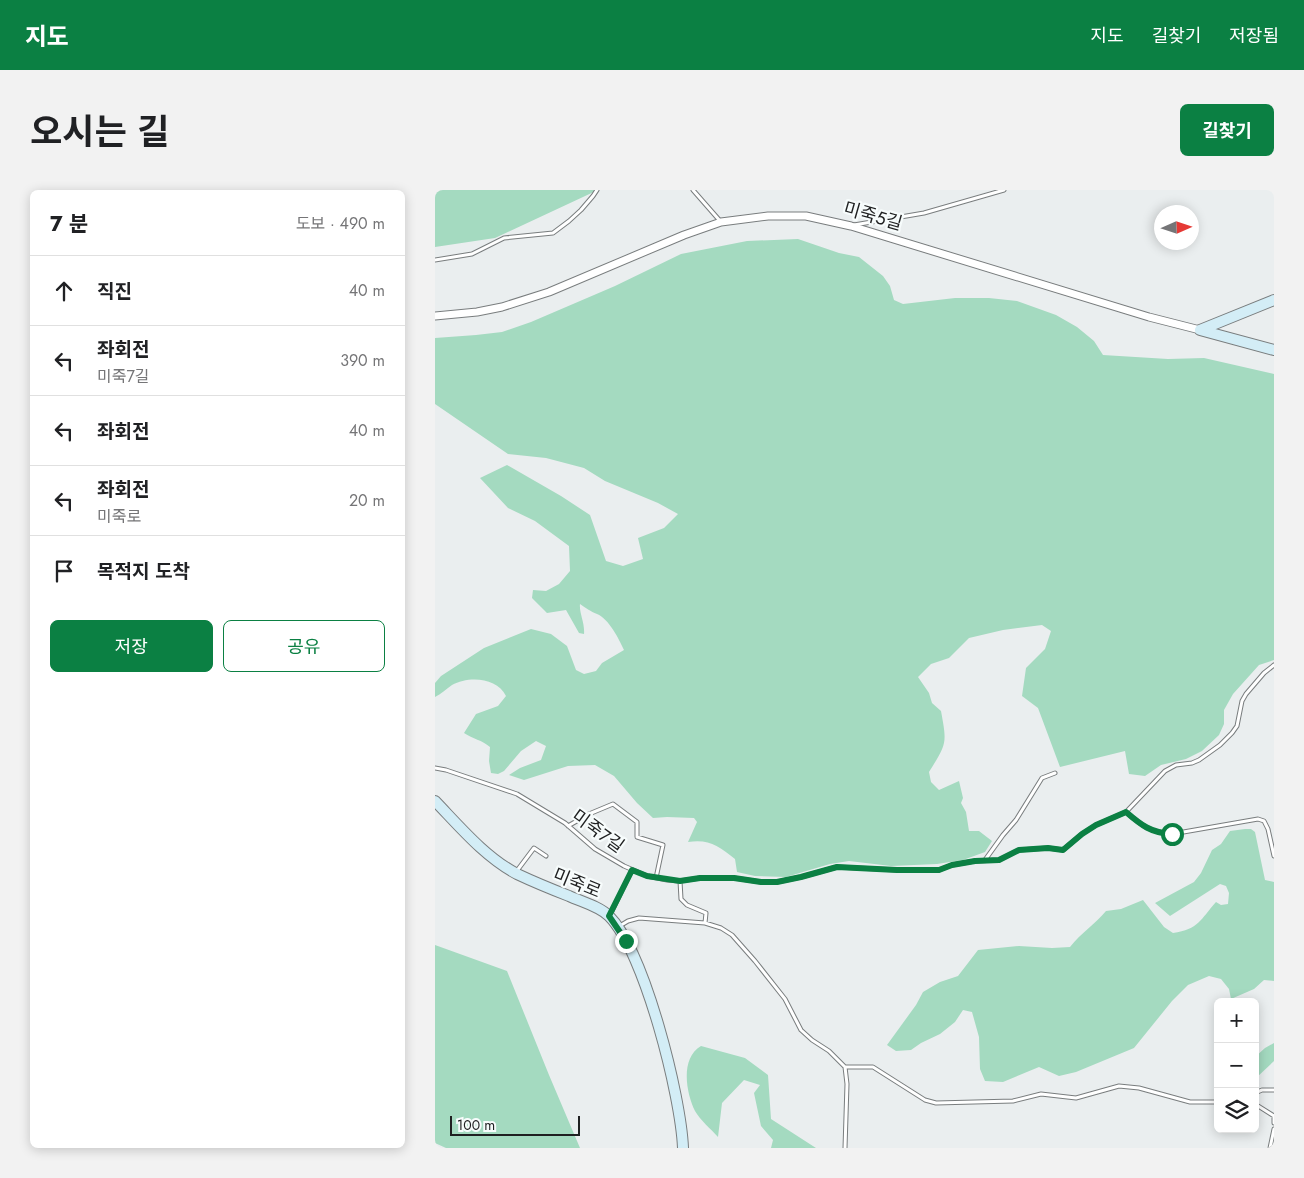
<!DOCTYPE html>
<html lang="ko">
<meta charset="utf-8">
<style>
:root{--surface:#fff;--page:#f2f2f2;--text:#202124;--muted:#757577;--line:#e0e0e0;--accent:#0b8043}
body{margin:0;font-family:Jost,"Noto Sans KR",sans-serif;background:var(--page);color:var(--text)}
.controls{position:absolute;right:15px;bottom:15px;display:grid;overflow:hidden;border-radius:8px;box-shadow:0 2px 12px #0003}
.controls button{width:45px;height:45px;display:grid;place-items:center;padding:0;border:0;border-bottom:1px solid var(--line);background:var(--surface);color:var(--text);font:25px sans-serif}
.compass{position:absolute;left:719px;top:15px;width:45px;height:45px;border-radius:50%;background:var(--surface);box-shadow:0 2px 12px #0003;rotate:87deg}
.scale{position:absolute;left:15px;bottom:12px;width:130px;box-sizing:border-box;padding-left:5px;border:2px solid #1f2021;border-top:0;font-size:14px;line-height:18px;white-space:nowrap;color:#1f2021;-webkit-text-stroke:4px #f7fcfc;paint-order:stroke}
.stop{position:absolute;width:15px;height:15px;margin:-11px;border:4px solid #0b8043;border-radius:50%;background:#fff}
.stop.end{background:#0b8043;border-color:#fff;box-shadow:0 1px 5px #0008}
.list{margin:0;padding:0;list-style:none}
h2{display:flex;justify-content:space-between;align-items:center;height:65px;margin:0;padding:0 20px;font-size:21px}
h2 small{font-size:16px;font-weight:400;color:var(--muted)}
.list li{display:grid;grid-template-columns:32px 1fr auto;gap:15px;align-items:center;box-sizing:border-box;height:70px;padding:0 20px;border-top:1px solid var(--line)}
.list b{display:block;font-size:19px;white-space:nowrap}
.list p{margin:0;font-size:16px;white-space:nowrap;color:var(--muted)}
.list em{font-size:16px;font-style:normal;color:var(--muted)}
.actions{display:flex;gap:10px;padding:15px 20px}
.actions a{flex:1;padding:11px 0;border:1px solid var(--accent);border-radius:8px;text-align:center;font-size:18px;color:var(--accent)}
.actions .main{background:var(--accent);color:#fff}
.icon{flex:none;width:28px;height:28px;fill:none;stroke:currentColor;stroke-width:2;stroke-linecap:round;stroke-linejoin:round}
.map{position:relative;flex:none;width:839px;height:958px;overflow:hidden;border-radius:8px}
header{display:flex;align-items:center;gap:30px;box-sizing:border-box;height:70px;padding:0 25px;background:var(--accent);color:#fff}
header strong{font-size:24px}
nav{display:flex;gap:28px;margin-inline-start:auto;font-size:18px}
.intro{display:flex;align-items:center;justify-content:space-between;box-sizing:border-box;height:120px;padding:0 30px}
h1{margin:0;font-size:35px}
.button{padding:12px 22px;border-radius:8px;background:var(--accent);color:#fff;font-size:18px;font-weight:700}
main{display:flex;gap:30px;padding:0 30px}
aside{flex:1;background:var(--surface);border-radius:8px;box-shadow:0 2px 12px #0003}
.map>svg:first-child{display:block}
.green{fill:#a4dac0}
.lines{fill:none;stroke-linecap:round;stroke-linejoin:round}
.lane-casing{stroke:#797d7e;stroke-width:5}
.street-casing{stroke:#797d7e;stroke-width:9}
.secondary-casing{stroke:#797d7e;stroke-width:12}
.lane{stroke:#fff;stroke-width:3}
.street{stroke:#fff;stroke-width:7}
.secondary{stroke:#d3edf6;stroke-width:10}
.route{stroke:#0b8043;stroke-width:6}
.labels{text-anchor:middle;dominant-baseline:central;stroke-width:4.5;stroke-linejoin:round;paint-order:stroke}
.street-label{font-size:18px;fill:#1f2021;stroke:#f7fcfc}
</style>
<header>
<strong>지도</strong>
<nav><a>지도</a><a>길찾기</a><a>저장됨</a></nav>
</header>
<div class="intro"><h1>오시는 길</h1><a class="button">길찾기</a></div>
<main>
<aside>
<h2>7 분<small>도보 · 490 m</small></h2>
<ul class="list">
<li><svg class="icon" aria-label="ahead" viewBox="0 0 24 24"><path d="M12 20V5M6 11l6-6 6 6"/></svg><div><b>직진</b></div><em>40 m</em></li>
<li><svg class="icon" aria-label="left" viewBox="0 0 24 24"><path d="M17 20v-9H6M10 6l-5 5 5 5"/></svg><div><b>좌회전</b><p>미죽7길</p></div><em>390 m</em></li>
<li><svg class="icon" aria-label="left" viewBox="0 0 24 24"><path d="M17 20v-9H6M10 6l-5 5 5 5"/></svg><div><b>좌회전</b></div><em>40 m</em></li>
<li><svg class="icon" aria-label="left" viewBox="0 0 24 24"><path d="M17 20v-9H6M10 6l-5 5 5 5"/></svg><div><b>좌회전</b><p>미죽로</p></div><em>20 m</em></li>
<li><svg class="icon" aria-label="arrive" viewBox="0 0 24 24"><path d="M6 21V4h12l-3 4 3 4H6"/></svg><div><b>목적지 도착</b></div></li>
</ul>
<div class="actions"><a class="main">저장</a><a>공유</a></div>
</aside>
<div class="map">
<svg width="839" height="958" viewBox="0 0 839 958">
<rect width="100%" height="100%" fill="#eaeeef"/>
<path class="green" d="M 0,0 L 163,0 L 60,48 L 0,57 Z
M 363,49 L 404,63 L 424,67 L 448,86 L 455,96 L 459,110 L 468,114 L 520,108 L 554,108 L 582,111 L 621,125 L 642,137 L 659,151 L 668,165 L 733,169 L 769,168 L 839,184 L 839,470 L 824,475 L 798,504 L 789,520 L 789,534 L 784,545 L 767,561 L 751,569 L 726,575 L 710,586 L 694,584 L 690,561 L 625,577 L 603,518 L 587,506 L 591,478 L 610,459 L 616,441 L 607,435 L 568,440 L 534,448 L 514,468 L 496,474 L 483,487 L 494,503 L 497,513 L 506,521 C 512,554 512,553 494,582 L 496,592 L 504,600 L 524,591 L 528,608 L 526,613 L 531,622 L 534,641 L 544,641 L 557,651 L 550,662 L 528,670 L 502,674 L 456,676 L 414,671 L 395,674 L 351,687 L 320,686 L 302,682 L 300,669 C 283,656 275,649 253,652 L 262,632 L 259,628 L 232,627 L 218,628 L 202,613 L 179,586 L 160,575 L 133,576 L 89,590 L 74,585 L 85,578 L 106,570 L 111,556 L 101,551 L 86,561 L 69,581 L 63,584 L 56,583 L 54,571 L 55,557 C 47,550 38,549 29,543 L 41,524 L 63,516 L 71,506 C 62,487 33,486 17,495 C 11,499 6,504 0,507 L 0,493 L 6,486 L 49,458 L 96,439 L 116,444 L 132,456 L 141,480 L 149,484 L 161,481 L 167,473 L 189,460 C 184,449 174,429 162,424 C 155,421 152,419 145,414 C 144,423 150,433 149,444 L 144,443 L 131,420 L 112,423 L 97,408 L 98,400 L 111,401 L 124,394 L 135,381 L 134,356 L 100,331 L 73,318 L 45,288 L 72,275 L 126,306 L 155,325 L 171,371 L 188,376 L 208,369 L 203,348 L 229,338 L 243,324 L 223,313 L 170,291 L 149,278 L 111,268 L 73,264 L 0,214 L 0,148 L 41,145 L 67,142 L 96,132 L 180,96 L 246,64 L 312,51 Z
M 810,639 L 816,639 L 820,642 L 830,690 L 839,692 L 839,791 L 829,790 L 819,799 L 796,809 L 794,799 L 786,789 L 774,786 L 753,795 L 737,811 L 699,858 L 641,882 L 624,886 L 604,877 L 568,892 L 550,891 L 545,879 L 544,847 L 537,822 L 528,820 L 520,832 L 505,844 L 486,853 L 476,860 L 461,861 L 452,855 L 481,815 L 488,802 L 505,792 L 523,786 L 543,760 L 584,756 L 617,758 L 635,757 C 646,743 660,734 671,721 L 686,719 L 708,710 L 729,737 L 738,743 C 764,739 765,730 781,712 L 786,715 L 793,714 L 794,703 L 791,696 L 785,694 L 735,726 L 720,713 L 759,692 L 766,683 L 777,660 L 786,654 L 795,641 Z
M 0,755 L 72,781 L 114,885 L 145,958 L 11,958 L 0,953 Z
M 839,853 L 839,871 L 820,889 L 820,867 L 830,858 Z
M 266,856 L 310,868 L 333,885 L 336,929 L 381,958 L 336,958 L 338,950 L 326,936 L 319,903 L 325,895 L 309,890 L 287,913 L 283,947 C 276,939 265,930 260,921 C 251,903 245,868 266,856 Z"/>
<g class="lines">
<defs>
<path id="lane" d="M 258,0 L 286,32
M 419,35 L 489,23 L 569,0
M 0,70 L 37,64 L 69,48 L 118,43 L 134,31 L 146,20 L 158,6 L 162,0
M 0,578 L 11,580 L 82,604 L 130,633 L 160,659 L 189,676 L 212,686 L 232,690 L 245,691 L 265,688 L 299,688 L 326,692 L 342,692 L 366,687 L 402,677 L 462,680 L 504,680 L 517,675 L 540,671 L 564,670 L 584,660 L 613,658 L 628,660 L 647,644 L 661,635 L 691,622 L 730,581 L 741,575 L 757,573 L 764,570 L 785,555 L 797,543 L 802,536 L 807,511 L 811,504 L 829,483 L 839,475
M 691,622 C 706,635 716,643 737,644 L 823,629 L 829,631 L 833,639 L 839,666
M 133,636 L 154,624 L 178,614 L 202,632 L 202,647 L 228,655 L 221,688
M 550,670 L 568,645 L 581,630 L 607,588 L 620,583
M 81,682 L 99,658 L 111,666
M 245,691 L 246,709 L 252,715 L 271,723 L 270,733
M 175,725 L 197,680
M 183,737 L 193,731 L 204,728 L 270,733 L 286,738 L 297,745 L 320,771 L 350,809 L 366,840 L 377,850 L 394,861 L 410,877 L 438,877 L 490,910 L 501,913 L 578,911 L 606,904 L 641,908 L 684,896 L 704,898 L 755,912 L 783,912
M 820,903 L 827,900 L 839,900
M 820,914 L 839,926 L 839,933
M 410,958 L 412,894 L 410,877
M 835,958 L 839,939"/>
<path id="street" d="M 0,126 L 42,122 L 67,117 L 114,102 L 249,45 L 286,32 L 333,26 L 371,26 L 416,36 L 714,127 L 765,140"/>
<path id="secondary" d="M 765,140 L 839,110
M 765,140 L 839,160
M 0,611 C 25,637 50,667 82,684 C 99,692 116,699 134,706 C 147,712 164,716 174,726 C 210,762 246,907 248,958"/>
</defs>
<use href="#lane" class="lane-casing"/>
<use href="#street" class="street-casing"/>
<use href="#secondary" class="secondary-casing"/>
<use href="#lane" class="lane"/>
<use href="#street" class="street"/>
<use href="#secondary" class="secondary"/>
</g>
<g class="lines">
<path class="route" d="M 191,751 L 174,726 L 197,680 L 212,686 L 245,691 L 265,688 L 299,688 L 326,692 L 342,692 L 366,687 L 402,677 L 462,680 L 504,680 L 517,675 L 540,671 L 564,670 L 584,660 L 613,658 L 628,660 L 647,644 L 661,635 L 691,622 C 706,635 716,643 737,644"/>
</g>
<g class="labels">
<g class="street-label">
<text transform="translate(438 26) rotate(16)">미죽5길</text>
<text transform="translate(163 641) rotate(36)">미죽7길</text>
<text transform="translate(142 693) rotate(22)">미죽로</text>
</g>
</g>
</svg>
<div class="controls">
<button>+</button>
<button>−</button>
<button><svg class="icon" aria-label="layers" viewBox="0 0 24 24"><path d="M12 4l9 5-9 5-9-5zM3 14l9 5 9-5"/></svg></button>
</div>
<svg class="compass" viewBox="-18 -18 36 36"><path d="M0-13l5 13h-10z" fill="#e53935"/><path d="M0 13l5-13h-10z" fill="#757577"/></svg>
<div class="scale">100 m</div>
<div class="stop" style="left:737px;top:644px"></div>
<div class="stop end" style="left:191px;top:751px"></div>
</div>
</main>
